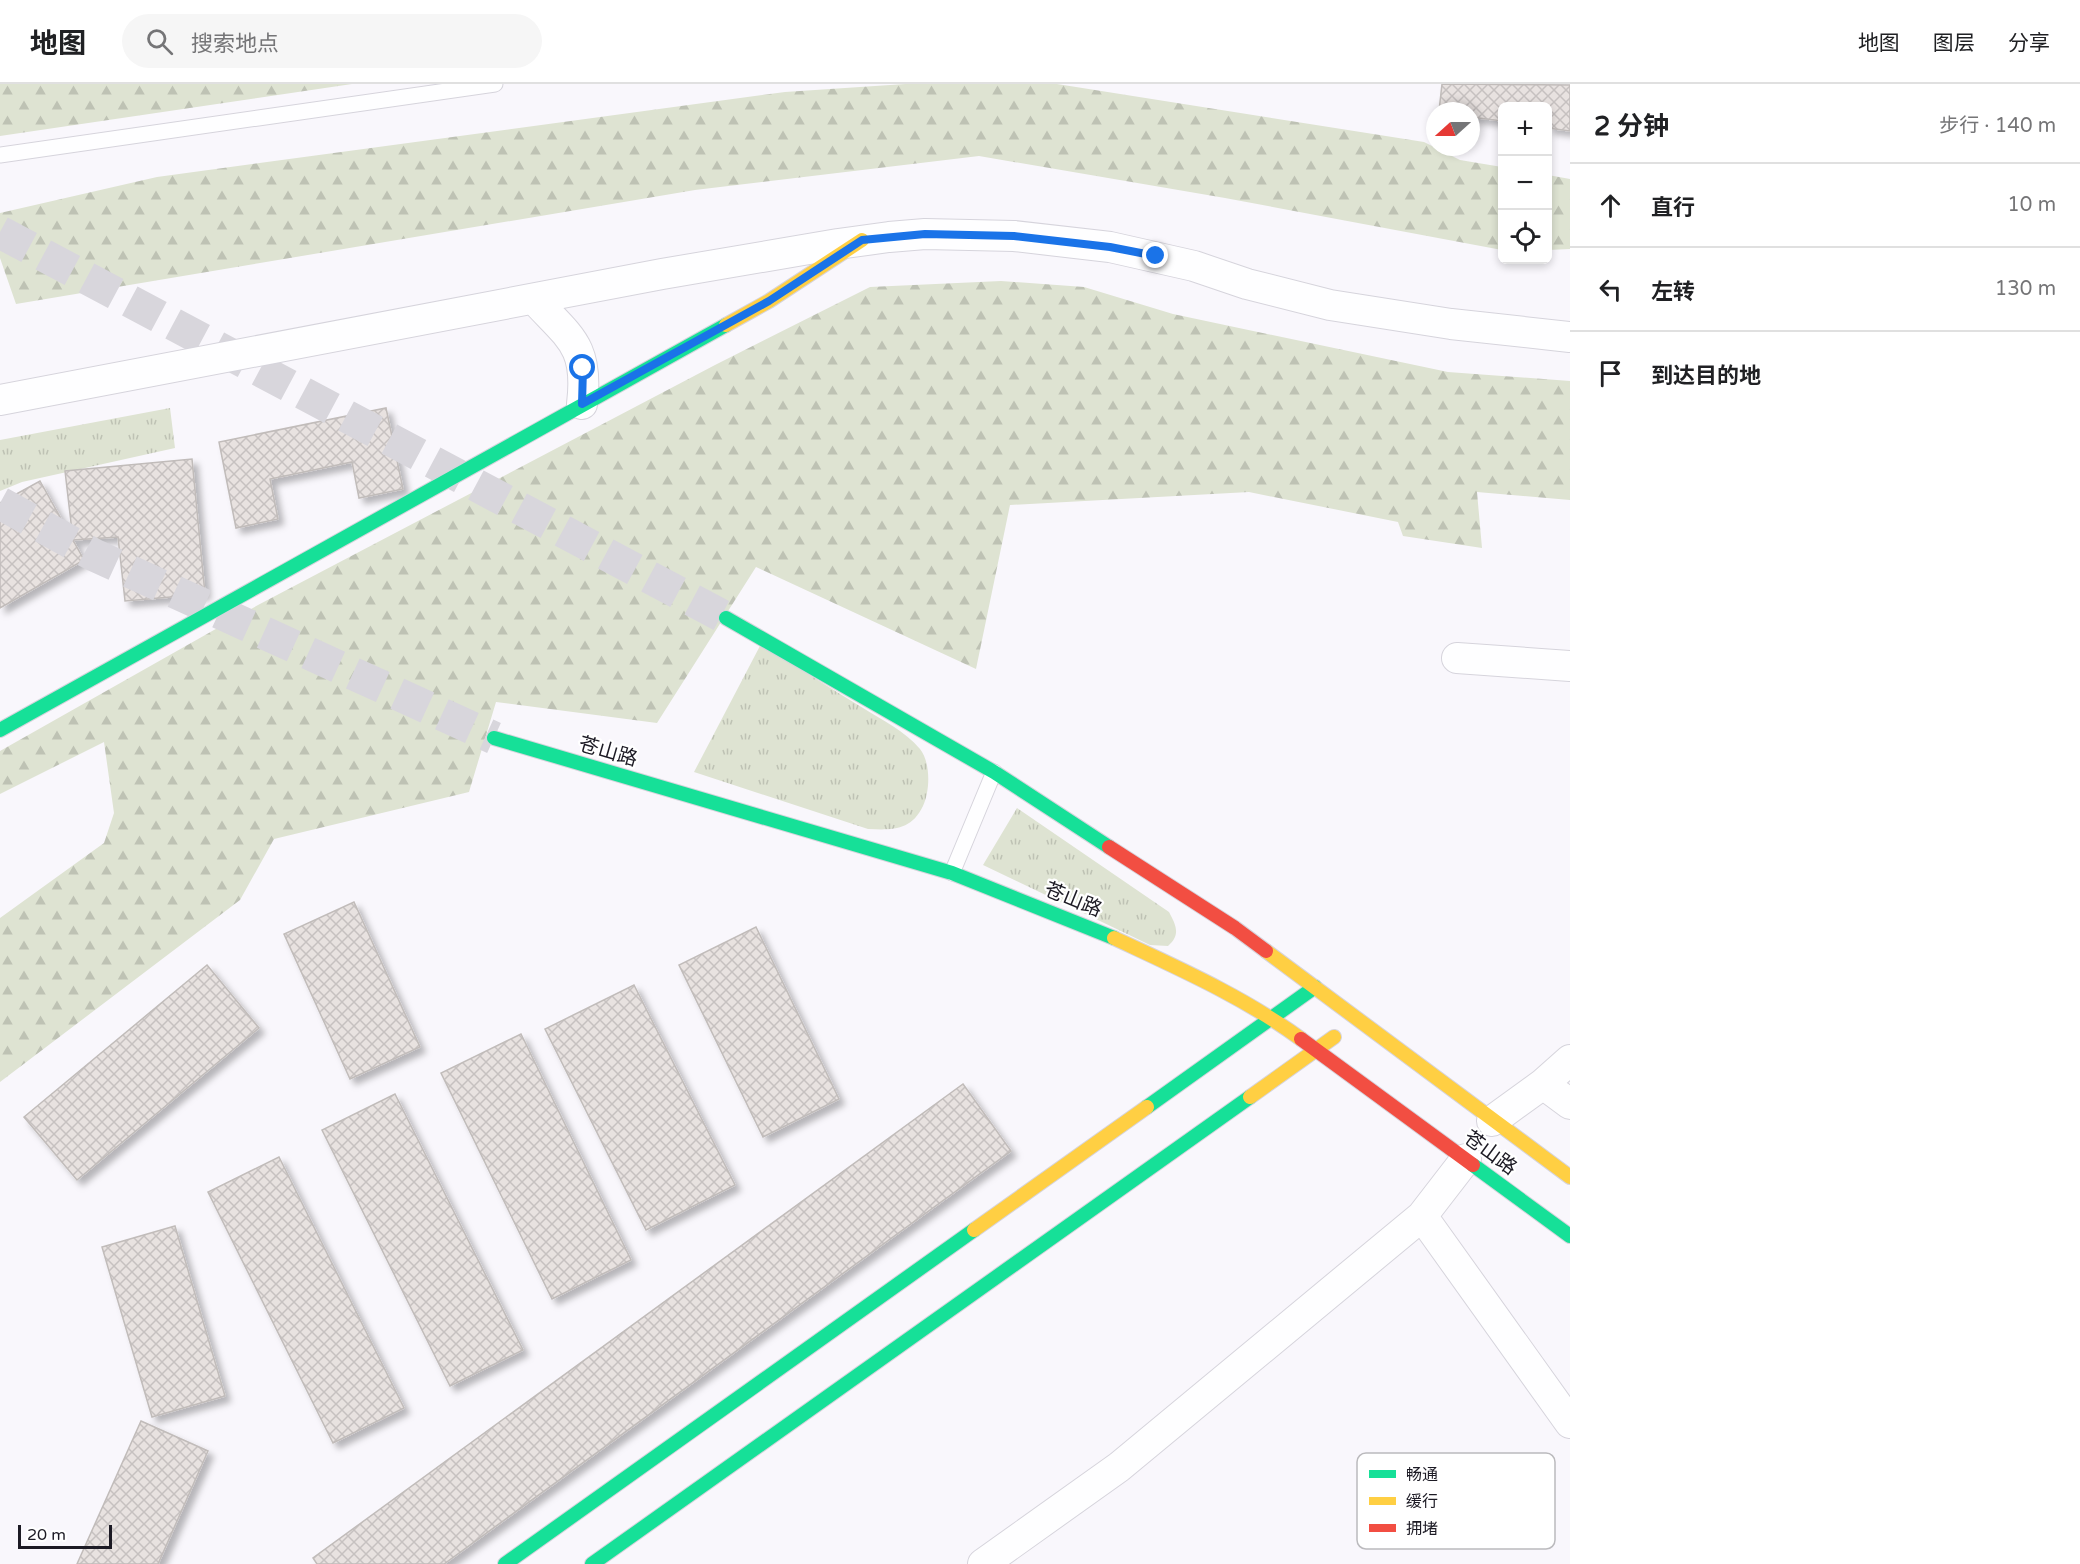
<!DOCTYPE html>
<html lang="zh">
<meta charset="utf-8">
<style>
:root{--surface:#fff;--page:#f6f6f6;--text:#202124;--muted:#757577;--line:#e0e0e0}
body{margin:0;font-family:"Varela Round","Noto Sans SC",sans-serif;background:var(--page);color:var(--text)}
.controls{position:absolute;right:18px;top:18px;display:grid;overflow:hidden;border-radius:9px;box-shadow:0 3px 9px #0003}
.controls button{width:54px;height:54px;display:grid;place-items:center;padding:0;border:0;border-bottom:2px solid var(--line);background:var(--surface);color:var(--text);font:30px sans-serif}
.compass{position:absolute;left:1426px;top:18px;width:54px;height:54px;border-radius:50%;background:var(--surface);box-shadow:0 3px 9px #0003;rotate:249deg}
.scale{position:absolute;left:18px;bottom:15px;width:94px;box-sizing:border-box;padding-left:6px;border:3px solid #1c1a24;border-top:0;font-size:16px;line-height:21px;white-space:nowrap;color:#1c1a24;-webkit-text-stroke:4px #fff;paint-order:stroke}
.stop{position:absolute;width:18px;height:18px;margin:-14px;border:4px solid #1a73e8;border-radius:50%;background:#fff}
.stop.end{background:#1a73e8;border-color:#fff;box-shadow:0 2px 6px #0008}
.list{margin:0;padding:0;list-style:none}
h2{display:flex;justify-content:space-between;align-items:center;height:78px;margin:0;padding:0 24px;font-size:26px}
h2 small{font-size:20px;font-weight:400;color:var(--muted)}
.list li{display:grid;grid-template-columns:39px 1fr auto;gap:18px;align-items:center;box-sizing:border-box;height:84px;padding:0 24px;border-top:2px solid var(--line)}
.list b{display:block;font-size:22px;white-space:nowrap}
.list em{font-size:20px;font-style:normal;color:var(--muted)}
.icon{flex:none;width:33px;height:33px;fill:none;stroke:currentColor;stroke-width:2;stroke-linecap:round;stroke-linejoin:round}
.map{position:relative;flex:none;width:1570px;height:1480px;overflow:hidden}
header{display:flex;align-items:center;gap:36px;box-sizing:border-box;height:84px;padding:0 30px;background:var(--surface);border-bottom:2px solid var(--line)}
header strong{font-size:28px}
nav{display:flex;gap:33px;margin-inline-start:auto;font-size:21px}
.search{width:420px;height:54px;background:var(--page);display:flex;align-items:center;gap:15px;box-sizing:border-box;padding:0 21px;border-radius:33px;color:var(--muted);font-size:22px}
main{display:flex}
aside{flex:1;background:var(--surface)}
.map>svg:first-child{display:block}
.grass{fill:url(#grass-tufts)}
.forest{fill:url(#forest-firs)}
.building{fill:url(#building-cross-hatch);stroke:#c1bcba;stroke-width:1.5;filter:url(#shadow)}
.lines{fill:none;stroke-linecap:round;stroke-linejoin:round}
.secondary-tunnel{stroke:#d8d6dc;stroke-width:33;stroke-dasharray:33 16;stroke-linecap:butt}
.lane-casing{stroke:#d6d4dc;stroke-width:17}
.street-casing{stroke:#d6d4dc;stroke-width:32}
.fast-casing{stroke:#d6d4dc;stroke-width:16}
.slow-casing{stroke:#d6d4dc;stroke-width:16}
.jam-casing{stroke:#d6d4dc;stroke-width:16}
.lane{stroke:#fefeff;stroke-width:15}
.street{stroke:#fefeff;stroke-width:30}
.fast{stroke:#16e098;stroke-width:14}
.slow{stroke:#ffcf43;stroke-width:14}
.jam{stroke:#f24e42;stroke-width:14}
.route{stroke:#1a73e8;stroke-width:8}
.labels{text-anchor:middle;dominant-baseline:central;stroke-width:4.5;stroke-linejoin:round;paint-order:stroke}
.street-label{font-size:20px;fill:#1c1a24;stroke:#fff}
.key{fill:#fff;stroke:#bbbabd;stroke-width:1.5}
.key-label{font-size:16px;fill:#1c1a24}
</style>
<header>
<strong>地图</strong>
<div class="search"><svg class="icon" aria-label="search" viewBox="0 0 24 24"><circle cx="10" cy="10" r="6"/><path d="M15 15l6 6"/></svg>搜索地点</div>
<nav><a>地图</a><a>图层</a><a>分享</a></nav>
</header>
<main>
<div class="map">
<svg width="1570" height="1480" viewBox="0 0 1570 1480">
<defs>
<pattern id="grass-tufts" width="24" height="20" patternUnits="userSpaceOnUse" patternTransform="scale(1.5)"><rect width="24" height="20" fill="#dee3d2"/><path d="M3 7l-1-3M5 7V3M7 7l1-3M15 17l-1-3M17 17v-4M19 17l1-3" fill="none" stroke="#bec2b4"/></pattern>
<pattern id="forest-firs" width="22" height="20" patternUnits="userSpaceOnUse" patternTransform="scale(1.5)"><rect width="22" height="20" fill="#dee3d2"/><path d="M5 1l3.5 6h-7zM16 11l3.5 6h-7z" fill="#bec2b4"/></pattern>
<pattern id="building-cross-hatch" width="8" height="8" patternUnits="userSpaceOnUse" patternTransform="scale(1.5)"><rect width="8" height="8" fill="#e8e2e0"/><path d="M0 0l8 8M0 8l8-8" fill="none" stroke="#c6c1c0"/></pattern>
<filter id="shadow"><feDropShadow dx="5.5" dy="5.5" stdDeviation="3" flood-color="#0004"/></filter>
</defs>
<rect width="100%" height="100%" fill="#f9f7fc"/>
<path class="grass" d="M 170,324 L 175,364 L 22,398 L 0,407 L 0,356 Z
M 761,560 C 795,582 829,603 863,624 C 882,636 905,647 920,665 C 931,679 930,707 923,722 C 911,747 892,746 868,745 L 694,688 Z
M 1017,724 L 1169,828 C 1176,841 1181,851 1168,862 L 1150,861 L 983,781 Z"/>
<path class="forest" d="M 0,0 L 352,0 L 0,52 Z
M 905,0 L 1057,0 L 1424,58 L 1460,76 L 1502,83 L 1502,166 L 1225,114 L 979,72 L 695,106 L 16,220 L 0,174 L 0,129 L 157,93 L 785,8 Z
M 1548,91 L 1570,95 L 1570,165 L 1548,166 Z
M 1001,197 L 1084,203 L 1173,230 L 1448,288 L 1570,297 L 1570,416 L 1477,408 L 1482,464 L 1403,452 L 1398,438 L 1249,408 L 1010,421 L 976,585 L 756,483 L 657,639 L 496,618 L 469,708 L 274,755 L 240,816 L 0,998 L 0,834 L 104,759 L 114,729 L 104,658 L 0,710 L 0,667 L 258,521 L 715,281 L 870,203 Z"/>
<path class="building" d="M 1442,0 L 1570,1 L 1570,47 L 1548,44 L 1548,22 L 1502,22 L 1502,37 L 1471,33 L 1471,27 L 1439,27 Z
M 386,324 L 403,405 L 359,414 L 352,378 L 270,395 L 278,435 L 236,444 L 219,358 Z
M 192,375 L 205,510 L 125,517 L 118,453 L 73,456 L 65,387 Z
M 40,397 L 84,476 L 0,524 L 0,419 Z
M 354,818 L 420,963 L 350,995 L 284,850 Z
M 756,843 L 839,1015 L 763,1053 L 679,881 Z
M 207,881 L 259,944 L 77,1096 L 24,1033 Z
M 634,901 L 735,1101 L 646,1146 L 545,945 Z
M 521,950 L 631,1176 L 552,1215 L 441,989 Z
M 963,1000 L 1011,1067 L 444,1480 L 317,1480 L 313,1474 Z
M 395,1010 L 523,1266 L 450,1302 L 322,1046 Z
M 279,1073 L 404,1324 L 333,1359 L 208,1108 Z
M 175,1142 L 225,1312 L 152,1333 L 102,1163 Z
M 141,1337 L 208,1367 L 158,1480 L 77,1480 Z"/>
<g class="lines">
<path class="secondary-tunnel" d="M 0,148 L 726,534
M 0,419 L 94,471 L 494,654"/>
<defs>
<path id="lane" d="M 0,71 L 495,0
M 952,789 L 994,688"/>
<path id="street" d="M 534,215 C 570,254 589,262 582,320
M 0,316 L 662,190 L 838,160 L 889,153 L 925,150 L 1014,152 L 1110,163 L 1194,182 L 1247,200 L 1330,221 L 1451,240 L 1570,253
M 1457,574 L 1570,582
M 1543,1000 L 1570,1020
M 1492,1037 L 1543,1000 L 1570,976
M 1422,1132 L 1570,1339
M 983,1480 L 1119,1383 L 1422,1132 L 1466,1075"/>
<path id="fast" d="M 726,534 L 994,688 L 1109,763
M 0,646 L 726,241
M 494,654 L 952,789 L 1114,854
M 1147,1023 L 1315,903
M 1473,1081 L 1570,1152
M 505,1480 L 974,1146
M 592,1480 L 1250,1013"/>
<path id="slow" d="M 726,241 L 769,217 L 862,156
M 1114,854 C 1178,884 1244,913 1301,955
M 1266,867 L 1570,1093
M 1250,1013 L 1334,953
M 974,1146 L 1147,1023"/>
<path id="jam" d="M 1109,763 L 1235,844 L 1266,867
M 1301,955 L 1473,1081"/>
</defs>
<use href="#lane" class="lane-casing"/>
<use href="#street" class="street-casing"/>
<use href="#fast" class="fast-casing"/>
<use href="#slow" class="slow-casing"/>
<use href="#jam" class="jam-casing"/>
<use href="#lane" class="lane"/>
<use href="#street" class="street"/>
<use href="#fast" class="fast"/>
<use href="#slow" class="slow"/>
<use href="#jam" class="jam"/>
</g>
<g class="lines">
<path class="route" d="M 583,284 L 582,320 L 769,217 L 862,156 L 925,150 L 1014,152 L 1110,163 L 1156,172"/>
</g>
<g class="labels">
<g class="street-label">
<text transform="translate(608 668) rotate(16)">苍山路</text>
<text transform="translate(1073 816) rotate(22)">苍山路</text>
<text transform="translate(1490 1069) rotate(36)">苍山路</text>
</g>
</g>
<rect x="1357" y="1369" width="198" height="96" rx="9" class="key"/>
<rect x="1369" y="1386" width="27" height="8" fill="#16e098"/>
<rect x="1369" y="1413" width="27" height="8" fill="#ffcf43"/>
<rect x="1369" y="1440" width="27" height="8" fill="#f24e42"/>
<g class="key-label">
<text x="1406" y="1396">畅通</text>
<text x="1406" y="1423">缓行</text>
<text x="1406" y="1450">拥堵</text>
</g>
</svg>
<div class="controls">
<button>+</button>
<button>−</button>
<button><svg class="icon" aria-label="locate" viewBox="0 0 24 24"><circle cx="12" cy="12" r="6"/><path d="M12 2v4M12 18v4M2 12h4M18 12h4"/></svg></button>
</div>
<svg class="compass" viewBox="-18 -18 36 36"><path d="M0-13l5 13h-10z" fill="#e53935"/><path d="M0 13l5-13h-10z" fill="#757577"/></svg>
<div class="scale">20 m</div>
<div class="stop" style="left:583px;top:284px"></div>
<div class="stop end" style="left:1156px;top:172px"></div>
</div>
<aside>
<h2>2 分钟<small>步行 · 140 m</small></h2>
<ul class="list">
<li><svg class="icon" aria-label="ahead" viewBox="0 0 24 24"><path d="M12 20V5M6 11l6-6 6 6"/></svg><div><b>直行</b></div><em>10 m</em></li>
<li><svg class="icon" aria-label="left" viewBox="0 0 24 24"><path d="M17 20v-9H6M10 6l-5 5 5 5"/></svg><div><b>左转</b></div><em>130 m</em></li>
<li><svg class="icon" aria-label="arrive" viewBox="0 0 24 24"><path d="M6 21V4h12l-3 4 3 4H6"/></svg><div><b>到达目的地</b></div></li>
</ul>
</aside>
</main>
